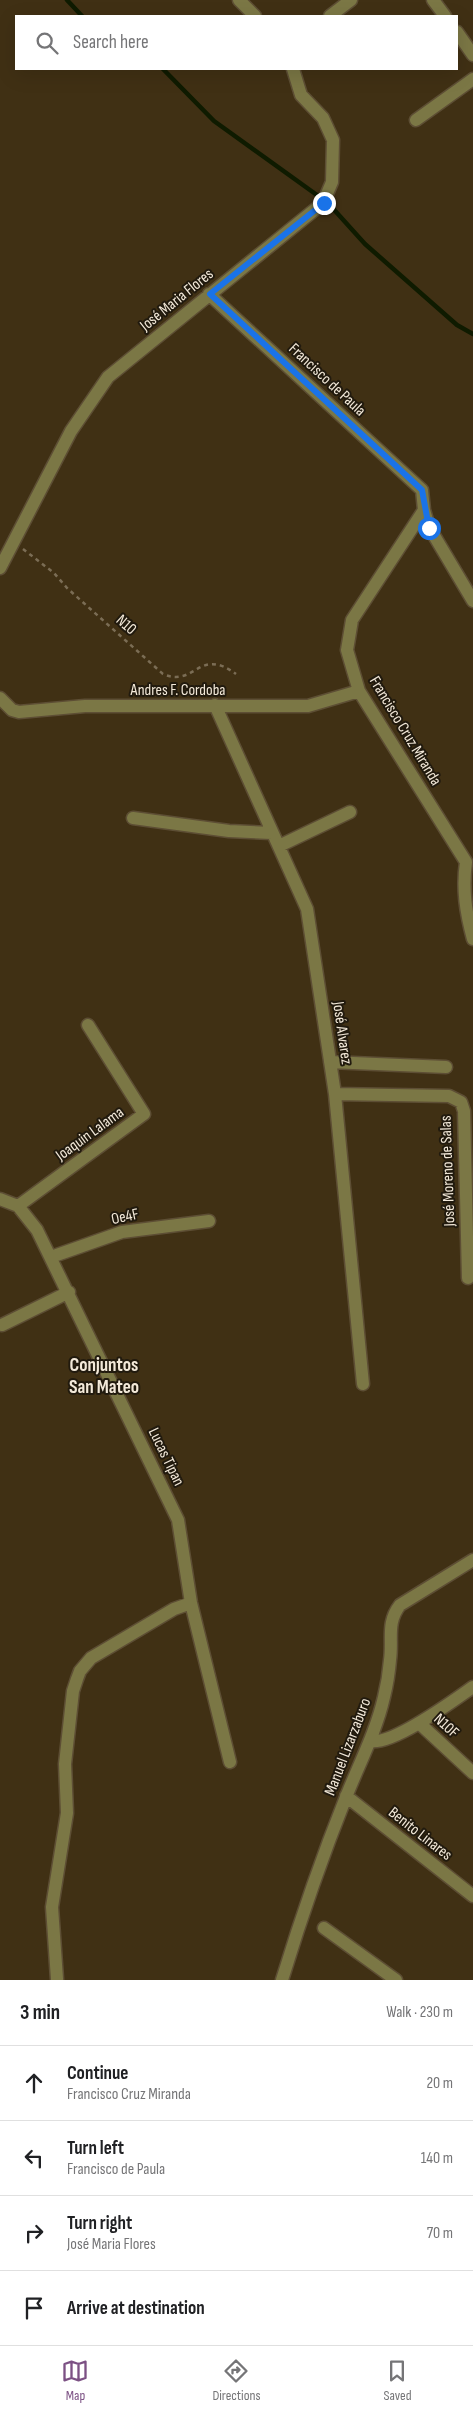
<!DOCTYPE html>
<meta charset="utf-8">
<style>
:root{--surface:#fff;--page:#f6f6f6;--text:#202124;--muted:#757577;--line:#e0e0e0;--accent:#7c5184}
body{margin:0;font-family:"Sofia Sans Condensed",sans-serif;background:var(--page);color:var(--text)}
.stop{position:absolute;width:15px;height:15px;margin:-11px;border:4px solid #1a73e8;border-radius:50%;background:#fff}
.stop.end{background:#1a73e8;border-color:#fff;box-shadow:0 1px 5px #0008}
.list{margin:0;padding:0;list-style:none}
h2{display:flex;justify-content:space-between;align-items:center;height:65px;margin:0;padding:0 20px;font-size:21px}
h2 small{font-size:16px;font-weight:400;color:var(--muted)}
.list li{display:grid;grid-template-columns:32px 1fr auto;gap:15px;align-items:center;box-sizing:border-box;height:75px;padding:0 20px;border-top:1px solid var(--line)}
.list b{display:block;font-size:19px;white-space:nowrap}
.list p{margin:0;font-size:16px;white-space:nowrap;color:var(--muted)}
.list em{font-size:16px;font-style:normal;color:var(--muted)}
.icon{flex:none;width:28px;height:28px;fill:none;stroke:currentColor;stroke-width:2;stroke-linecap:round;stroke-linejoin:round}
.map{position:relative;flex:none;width:473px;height:1980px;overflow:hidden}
.search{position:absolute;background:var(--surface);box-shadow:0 5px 20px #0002;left:15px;right:15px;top:15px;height:55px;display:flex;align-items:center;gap:12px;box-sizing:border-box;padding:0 18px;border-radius:0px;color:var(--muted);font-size:19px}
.sheet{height:365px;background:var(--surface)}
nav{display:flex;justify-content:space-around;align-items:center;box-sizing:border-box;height:70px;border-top:1px solid var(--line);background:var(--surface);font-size:14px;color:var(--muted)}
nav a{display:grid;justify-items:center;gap:2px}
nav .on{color:var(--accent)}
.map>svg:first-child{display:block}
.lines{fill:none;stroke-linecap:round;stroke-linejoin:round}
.stream{stroke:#0f1b00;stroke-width:4.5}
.minor-casing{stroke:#5d4e34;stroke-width:15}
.path{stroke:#7b6d55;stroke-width:2.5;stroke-dasharray:4 4;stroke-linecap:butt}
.minor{stroke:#7b7745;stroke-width:12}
.route{stroke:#1a73e8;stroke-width:6}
.labels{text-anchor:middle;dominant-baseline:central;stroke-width:4;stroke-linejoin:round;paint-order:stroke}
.street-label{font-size:16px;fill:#f3e9d9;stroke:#211a0e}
.quarter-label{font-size:19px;font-weight:bold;fill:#f3e9d9;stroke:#211a0e}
</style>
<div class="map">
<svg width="473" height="1980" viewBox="0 0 473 1980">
<rect width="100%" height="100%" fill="#403014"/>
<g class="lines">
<path class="stream" d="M 67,0 L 82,16
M 163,69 L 214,121 L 328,203 L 365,244 L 457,325 L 473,334"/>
<defs>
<path id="minor" d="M 239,0 L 255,16
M 433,0 L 445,16
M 330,16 L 351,0
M 457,32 L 473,55
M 416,120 L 473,79
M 209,294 L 422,490 L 424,510 L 352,620 L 347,650 L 359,691 L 466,862 C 462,889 466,913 473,939
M 424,510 L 429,527 L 473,601
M 0,568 L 71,431 L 108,377 L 323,203 L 332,182 L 333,140 L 323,118 L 301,95 L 293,69
M 0,698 L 12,710 L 19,712 L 85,706 L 308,706 L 359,691
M 215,705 L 307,909 L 335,1094 L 363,1384
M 133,818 L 229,831 L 272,833
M 279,846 L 350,812
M 330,1062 L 446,1067
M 335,1094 L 449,1096 L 461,1102 L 464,1111 L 468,1278
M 0,1199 L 18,1206 L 37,1230 L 178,1520 L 191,1603 L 230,1762
M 18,1206 L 144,1114 L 88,1025
M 51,1257 L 122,1232 L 209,1221
M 2,1325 L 69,1292
M 419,1723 L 473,1773
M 370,1741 C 392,1746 453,1701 473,1687
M 346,1796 L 473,1896
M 324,1928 L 396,1980
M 57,1979 L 52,1907 L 67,1813 L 65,1764 L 73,1691 L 77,1679 L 80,1671 L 91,1658 L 174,1609 L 191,1603
M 282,1980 C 301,1918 322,1857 346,1797 C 359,1764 376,1732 384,1697 C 387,1685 389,1672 390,1660 C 393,1639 386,1623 400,1605 L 473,1560"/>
</defs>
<use href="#minor" class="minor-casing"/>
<path class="path" d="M 23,549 L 54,573 L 67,588 L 163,674 C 196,688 198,646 236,674"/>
<use href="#minor" class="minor"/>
</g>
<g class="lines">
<path class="route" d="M 324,203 L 210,294 L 422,490 L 429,528"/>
</g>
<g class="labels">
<g class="street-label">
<text transform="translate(177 300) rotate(-39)">José Maria Flores</text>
<text transform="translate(327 380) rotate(43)">Francisco de Paula</text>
<text transform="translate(126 625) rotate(41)">N10</text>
<text x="178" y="690">Andres F. Cordoba</text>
<text transform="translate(405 731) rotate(59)">Francisco Cruz Miranda</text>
<text transform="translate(342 1033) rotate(82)">José Alvarez</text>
<text transform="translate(90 1134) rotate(-36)">Joaquin Lalama</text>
<text transform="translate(448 1171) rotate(-92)">José Moreno de Salas</text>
<text transform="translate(125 1217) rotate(-12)">Oe4F</text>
<text transform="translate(166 1457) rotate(64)">Lucas Tipan</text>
<text transform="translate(446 1726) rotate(42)">N10F</text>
<text transform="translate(348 1747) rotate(-69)">Manuel Lizarzaburo</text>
<text transform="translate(420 1834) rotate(38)">Benito Linares</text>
</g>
<g class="quarter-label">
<text x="104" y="1365">Conjuntos<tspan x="104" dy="22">San Mateo</tspan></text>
</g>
</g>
</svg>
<div class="stop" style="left:429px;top:528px"></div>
<div class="stop end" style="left:324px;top:203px"></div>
<div class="search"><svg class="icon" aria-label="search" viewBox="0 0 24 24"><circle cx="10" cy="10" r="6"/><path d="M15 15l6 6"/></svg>Search here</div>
</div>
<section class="sheet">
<h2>3 min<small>Walk · 230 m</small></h2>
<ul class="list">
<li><svg class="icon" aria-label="ahead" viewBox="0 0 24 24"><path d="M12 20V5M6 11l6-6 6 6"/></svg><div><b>Continue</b><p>Francisco Cruz Miranda</p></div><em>20 m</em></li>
<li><svg class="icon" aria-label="left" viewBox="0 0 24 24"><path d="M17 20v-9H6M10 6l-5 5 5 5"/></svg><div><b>Turn left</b><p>Francisco de Paula</p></div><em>140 m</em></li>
<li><svg class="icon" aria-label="right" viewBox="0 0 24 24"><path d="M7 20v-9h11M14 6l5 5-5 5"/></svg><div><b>Turn right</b><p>José Maria Flores</p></div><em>70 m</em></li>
<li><svg class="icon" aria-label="arrive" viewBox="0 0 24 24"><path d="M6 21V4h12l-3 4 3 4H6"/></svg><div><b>Arrive at destination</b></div></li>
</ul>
</section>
<nav>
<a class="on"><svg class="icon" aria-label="map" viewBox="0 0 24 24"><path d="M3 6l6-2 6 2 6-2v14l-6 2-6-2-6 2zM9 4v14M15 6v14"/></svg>Map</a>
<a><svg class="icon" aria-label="directions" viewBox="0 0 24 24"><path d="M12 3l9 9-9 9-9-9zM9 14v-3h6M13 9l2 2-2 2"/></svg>Directions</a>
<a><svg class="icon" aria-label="saved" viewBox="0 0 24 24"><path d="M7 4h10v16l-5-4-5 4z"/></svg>Saved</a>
</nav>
